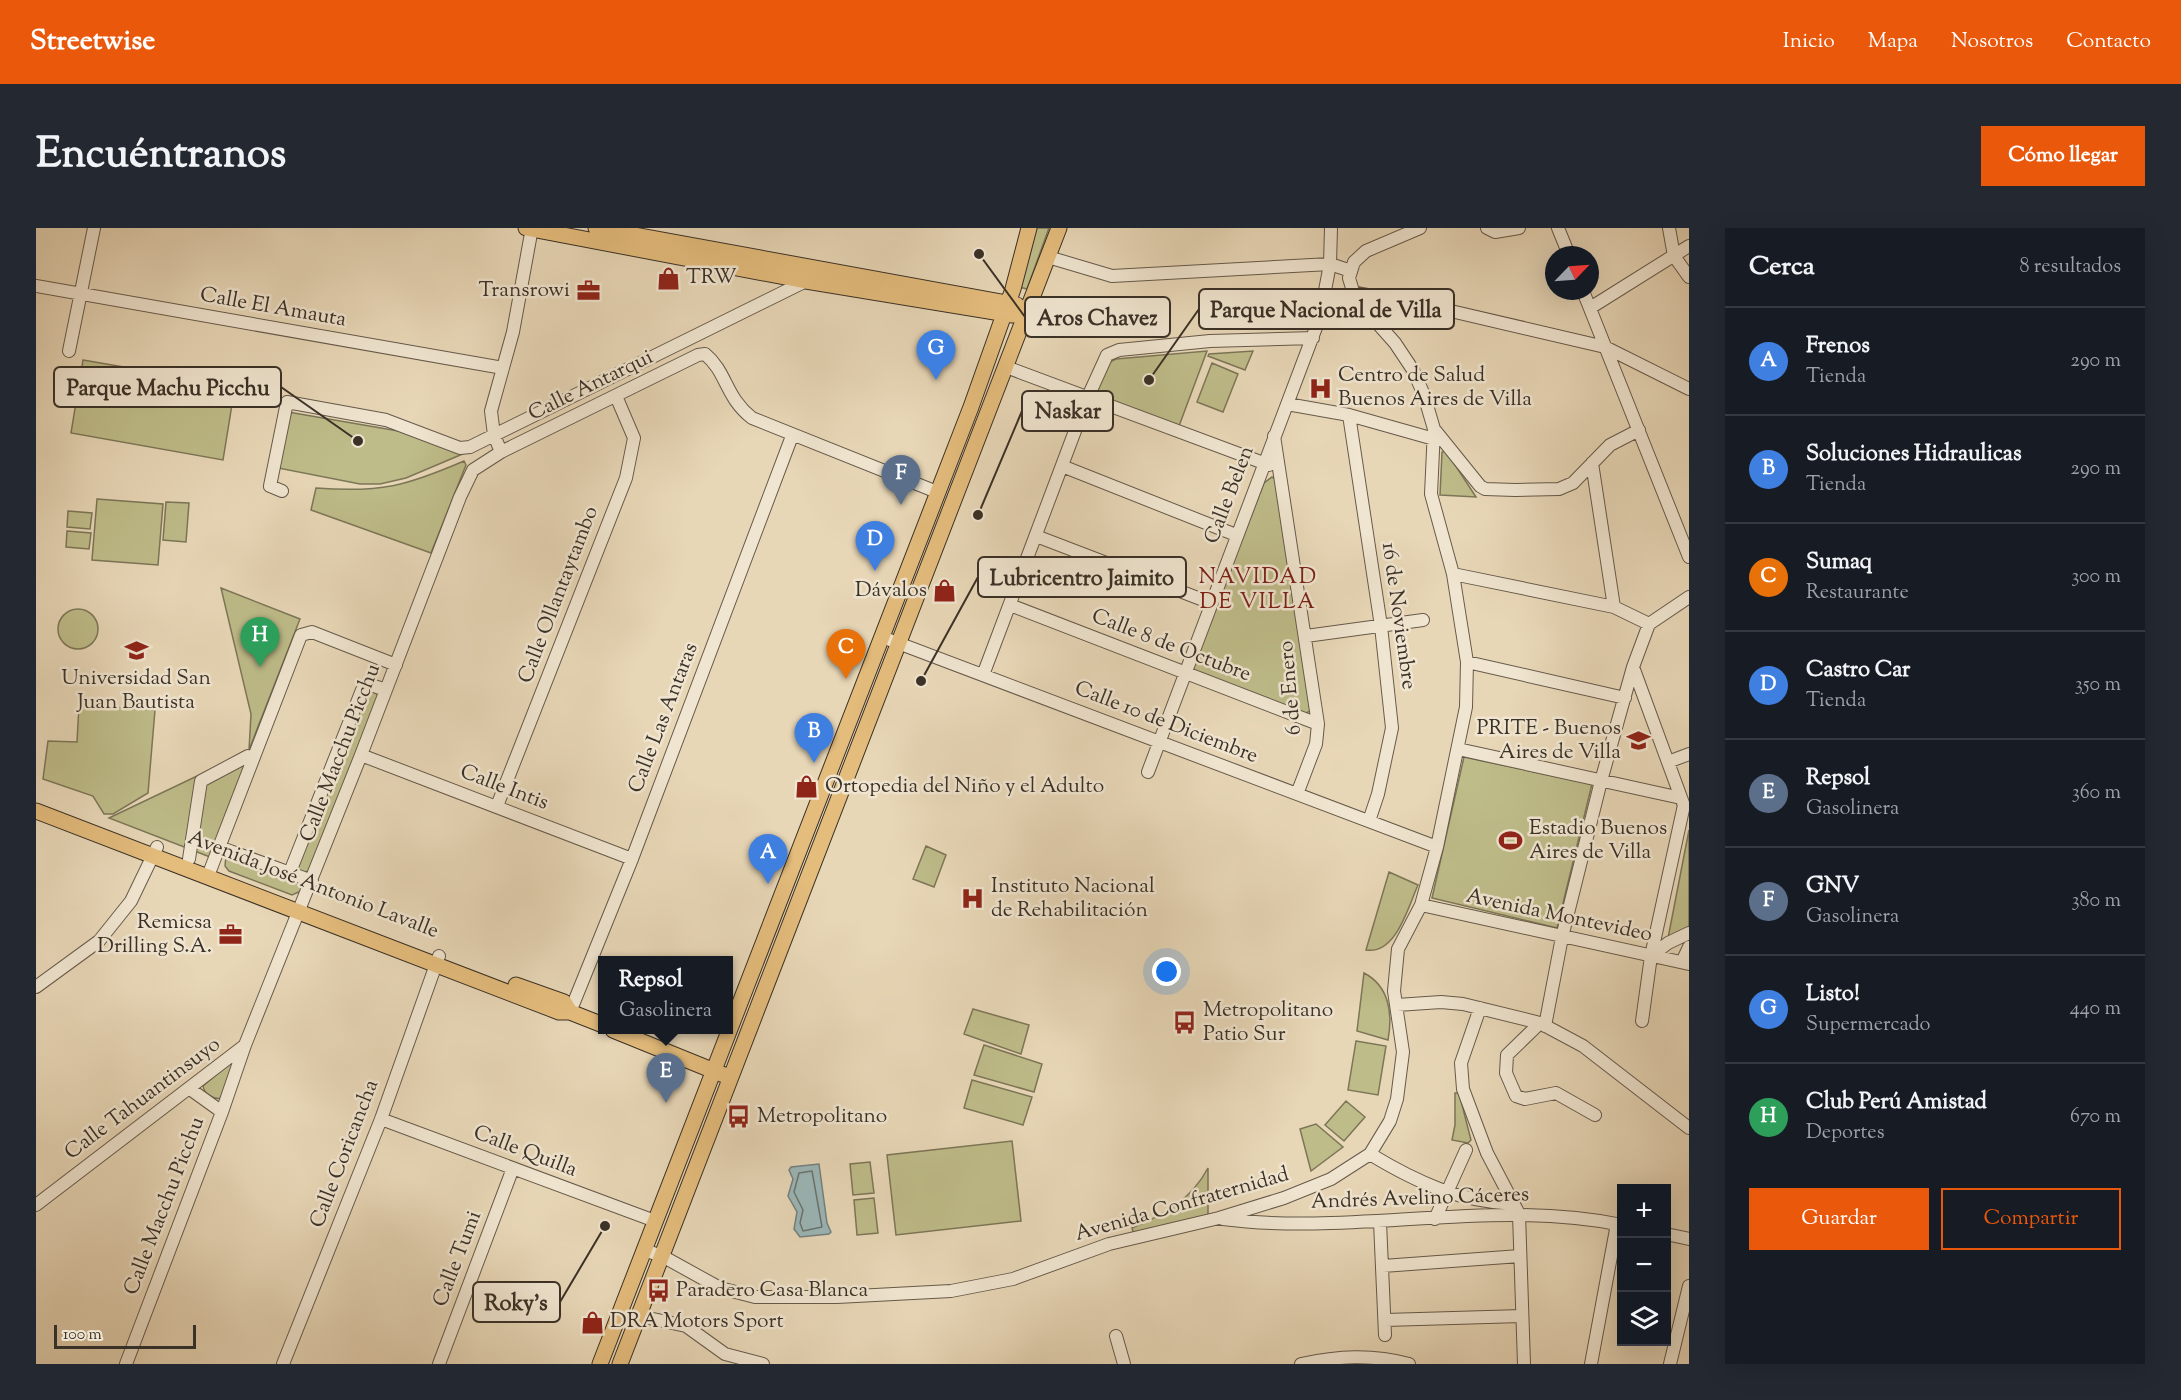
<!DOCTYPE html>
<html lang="es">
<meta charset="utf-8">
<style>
:root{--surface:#171b24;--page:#242831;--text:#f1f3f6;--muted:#9ea1a6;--line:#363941;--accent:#ea580c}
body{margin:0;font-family:"Sorts Mill Goudy",serif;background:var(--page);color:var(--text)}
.controls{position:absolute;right:18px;bottom:18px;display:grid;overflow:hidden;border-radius:0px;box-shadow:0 6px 24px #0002}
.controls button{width:54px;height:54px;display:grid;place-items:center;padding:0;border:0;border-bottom:2px solid var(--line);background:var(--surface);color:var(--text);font:30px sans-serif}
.compass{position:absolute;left:1509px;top:18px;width:54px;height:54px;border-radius:50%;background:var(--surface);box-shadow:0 6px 24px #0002;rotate:65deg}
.scale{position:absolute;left:18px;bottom:15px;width:142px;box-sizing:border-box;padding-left:6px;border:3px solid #3a3127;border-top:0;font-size:16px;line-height:21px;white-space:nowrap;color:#3a3127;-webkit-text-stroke:4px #f0e5d0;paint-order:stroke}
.you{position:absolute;left:1131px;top:744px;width:21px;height:21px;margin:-15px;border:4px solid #fff;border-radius:50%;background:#1a73e8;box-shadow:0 0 0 9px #1a73e833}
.badge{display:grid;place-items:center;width:39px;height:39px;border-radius:50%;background:var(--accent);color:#fff;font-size:20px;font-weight:700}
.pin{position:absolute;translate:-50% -50px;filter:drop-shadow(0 2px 3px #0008)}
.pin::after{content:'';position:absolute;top:32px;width:21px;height:18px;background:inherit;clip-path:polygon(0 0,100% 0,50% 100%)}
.popup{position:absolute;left:562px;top:728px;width:135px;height:78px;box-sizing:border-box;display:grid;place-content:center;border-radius:0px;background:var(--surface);filter:drop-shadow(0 2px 4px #0005);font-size:20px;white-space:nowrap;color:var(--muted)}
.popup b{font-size:22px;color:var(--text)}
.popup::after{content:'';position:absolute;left:50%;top:100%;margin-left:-12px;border:12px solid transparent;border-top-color:var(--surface)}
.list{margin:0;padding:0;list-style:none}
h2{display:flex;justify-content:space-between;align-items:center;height:78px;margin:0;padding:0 24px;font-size:26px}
h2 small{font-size:20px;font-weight:400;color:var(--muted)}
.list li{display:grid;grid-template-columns:39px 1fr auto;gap:18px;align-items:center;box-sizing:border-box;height:108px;padding:0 24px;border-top:2px solid var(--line)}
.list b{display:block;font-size:22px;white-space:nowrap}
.list p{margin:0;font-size:20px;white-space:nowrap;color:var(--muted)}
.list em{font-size:20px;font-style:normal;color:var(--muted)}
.actions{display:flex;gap:12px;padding:18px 24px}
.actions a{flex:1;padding:14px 0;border:2px solid var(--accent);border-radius:0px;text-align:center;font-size:21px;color:var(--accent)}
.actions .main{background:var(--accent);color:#fff}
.icon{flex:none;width:33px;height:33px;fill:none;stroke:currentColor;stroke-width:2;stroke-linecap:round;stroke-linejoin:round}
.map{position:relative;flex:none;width:1653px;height:1136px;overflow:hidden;border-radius:0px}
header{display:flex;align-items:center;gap:36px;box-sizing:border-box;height:84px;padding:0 30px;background:var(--accent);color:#fff}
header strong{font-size:28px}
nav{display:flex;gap:33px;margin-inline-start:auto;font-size:21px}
.intro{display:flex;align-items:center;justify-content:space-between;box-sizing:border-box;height:144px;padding:0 36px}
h1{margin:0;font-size:42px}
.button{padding:15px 27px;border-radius:0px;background:var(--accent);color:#fff;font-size:21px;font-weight:700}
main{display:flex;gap:36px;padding:0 36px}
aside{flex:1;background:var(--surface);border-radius:0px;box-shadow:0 6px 24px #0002}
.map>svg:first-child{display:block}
.green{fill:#bebc89;stroke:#7c7658;stroke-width:1.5}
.water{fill:#9bb7b9;stroke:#74817f;stroke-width:1.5}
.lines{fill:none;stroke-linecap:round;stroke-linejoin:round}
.shore{stroke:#6a7470;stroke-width:1.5}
.minor-casing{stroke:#665a4b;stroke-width:14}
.major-casing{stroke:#3a3127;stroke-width:17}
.minor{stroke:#f0e5d0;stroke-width:12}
.major{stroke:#e4bc7c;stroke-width:15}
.labels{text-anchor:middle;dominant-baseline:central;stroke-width:5;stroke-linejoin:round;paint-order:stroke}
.poi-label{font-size:21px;fill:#3a3127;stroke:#f0e5d0;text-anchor:start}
.street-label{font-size:21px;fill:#3a3127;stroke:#f0e5d0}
.neighbourhood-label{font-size:22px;letter-spacing:1.5px;fill:#7a1f14;stroke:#f0e5d0}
.leader{fill:none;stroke:#3a3127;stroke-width:2}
.callout-dot{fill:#3a3127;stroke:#f0e5d0;stroke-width:2}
.callout{fill:#f0e5d0;stroke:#3a3127;stroke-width:2}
.callout-label{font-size:22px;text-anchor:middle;font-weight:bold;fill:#3a3127}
</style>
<header>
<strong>Streetwise</strong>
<nav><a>Inicio</a><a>Mapa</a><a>Nosotros</a><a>Contacto</a></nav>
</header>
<div class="intro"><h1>Encuéntranos</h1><a class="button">Cómo llegar</a></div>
<main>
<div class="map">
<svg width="1653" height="1136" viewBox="0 0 1653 1136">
<rect width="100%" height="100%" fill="#e8d7b7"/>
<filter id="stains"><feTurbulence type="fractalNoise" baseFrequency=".00333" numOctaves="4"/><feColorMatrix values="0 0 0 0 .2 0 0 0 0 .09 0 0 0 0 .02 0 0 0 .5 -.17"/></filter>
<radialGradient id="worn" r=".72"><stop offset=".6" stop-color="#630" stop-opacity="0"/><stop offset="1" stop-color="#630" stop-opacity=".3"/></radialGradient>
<path class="green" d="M 1000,0 L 1013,0 L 991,61 L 983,59 Z
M 1171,123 L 1143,198 L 1059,167 L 1074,134 L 1080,131 Z
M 1217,123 L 1209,142 L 1172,128 L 1173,126 Z
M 47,132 L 199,158 L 187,232 L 35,205 Z
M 1176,135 L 1202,146 L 1187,184 L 1161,174 Z
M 252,184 L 374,205 L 429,225 L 370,250 L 344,256 L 324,256 L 242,240 Z
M 1410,223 L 1440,269 L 1404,267 L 1406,224 Z
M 428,233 L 430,237 L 395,325 L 275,282 L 280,260 C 345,265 370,258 428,233 Z
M 1236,249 L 1241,252 L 1277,481 L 1269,486 L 1159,444 L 1156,438 L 1228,255 Z
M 61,271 L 127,276 L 122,337 L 56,332 Z
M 130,274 L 153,275 L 150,314 L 127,312 Z
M 32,283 L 56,285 L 54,301 L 31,299 Z
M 31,303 L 55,305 L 53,321 L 30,319 Z
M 185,360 L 264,391 L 213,522 L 215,486 Z
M22 401a20 20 0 1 1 40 0a20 20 0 1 1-40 0Z
M 337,461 L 342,468 L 274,642 L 267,645 L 261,642 L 326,468 Z
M 43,477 L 119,482 L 112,565 L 77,586 L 68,586 L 57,568 L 7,551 L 12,513 L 41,514 Z
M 1428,529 L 1556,556 L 1521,700 L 1396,670 Z
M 205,538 L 209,538 L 174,629 L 73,590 L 161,548 L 160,561 Z
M 1653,602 L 1653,699 L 1632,710 Z
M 890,618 L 910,627 L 898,659 L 877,651 Z
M 190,628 L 264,654 L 265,663 L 256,667 L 193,643 L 189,638 Z
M 1353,644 L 1382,657 C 1372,679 1360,727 1330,722 Z
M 1328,745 C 1353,758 1357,785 1352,812 L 1321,803 Z
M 937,781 L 993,797 L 985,826 L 928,806 Z
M 1320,813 L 1350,818 L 1342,867 L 1312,862 Z
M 948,817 L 1006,836 L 998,864 L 938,847 Z
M 202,828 L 186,870 C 178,872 168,866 167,858 Z
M 936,852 L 996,869 L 987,897 L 928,880 Z
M 1419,865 L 1422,865 L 1424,869 L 1435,912 L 1432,915 L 1416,912 L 1419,897 Z
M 1310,873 L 1329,889 L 1308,913 L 1289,897 Z
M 1280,896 L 1307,919 L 1275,943 L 1264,901 Z
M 976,913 L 985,993 L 860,1007 L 851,927 Z
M 834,934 L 838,965 L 817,967 L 814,936 Z
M 1172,940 L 1172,988 L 1098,1007 L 1096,1000 C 1129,986 1155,972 1172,940 Z
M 838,970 L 842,1005 L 821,1007 L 818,972 Z"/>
<path class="water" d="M 783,936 L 791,995 L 795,1004 L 793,1006 L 764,1009 L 758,1001 L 761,984 L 752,968 L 757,951 L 753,942 L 755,939 Z"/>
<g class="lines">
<path class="shore" d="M 776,943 L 786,999 L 767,1003 L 764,995 L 767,982 L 758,964 L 763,945 Z"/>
<defs>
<path id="minor" d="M 1451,0 L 1459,4 L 1483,0
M 1522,0 L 1533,27
M 1633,0 L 1638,28 L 1653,49
M 1012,29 L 1076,48 L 1294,36 L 1315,43
M 0,58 L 467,140
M 1547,63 L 1653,329
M 1315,64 L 1402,80 L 1569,119 L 1653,161
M 1554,80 L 1653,18
M 33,123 L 58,0
M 970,139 L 1233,237
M 1251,176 L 1313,187 L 1398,211
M 1313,187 L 1345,398 L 1356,500 L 1342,566 L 1333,593
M 1398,201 L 1444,258 L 1449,261 L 1479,262 L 1523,261 L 1537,255 L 1574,217 L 1603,202
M 1238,208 L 1282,496 L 1280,516 L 1261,566
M 465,224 L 458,207 L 455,183 L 477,104 L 496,0
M 1556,235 L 1578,379
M 1026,238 L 1200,307
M 246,263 L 234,258 L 251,174 L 350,192 L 424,220 L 434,219 L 770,53
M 1000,308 L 1175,375
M 1417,346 L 1578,379 L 1613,396
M 974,377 L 1282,496
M 1270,408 L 1387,392
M 846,409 L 1401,619
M 1431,434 L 1589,470
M 1597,439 L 1647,575
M 947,447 L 1051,171 L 1071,127 L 1083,122 L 1174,113 L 1277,110
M 1422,521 L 1645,570
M 325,527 L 596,631
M 1632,534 L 1653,526
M 1112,544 L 1284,89 L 1294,36 L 1295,0
M 461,578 L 590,250 L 598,210 L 580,168
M 183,619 L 276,653
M 153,631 L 165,553 L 212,528 L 217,530
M 254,644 L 326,462 L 335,457 L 350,462
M 172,648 L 265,407 L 276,404 L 360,437
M 1385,677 L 1653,736
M 1615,728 L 1632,715 L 1653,705
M 1646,734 L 1653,719
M 0,759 L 63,713 L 95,673 L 121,619
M 1361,777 L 1405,774 L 1427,776 L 1504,795 L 1547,818 L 1653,900
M 1444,780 L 1425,835 L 1427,861 L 1451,925 L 1483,986 L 1488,1136
M 534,784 L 596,631 L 756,208
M 1606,793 L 1615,728 L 1648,577
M 1504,795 L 1471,827 L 1470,845 L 1480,868 L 1489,871 L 1520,865 L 1559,887
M 1509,798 L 1526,709 L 1565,553 L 1597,439 L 1613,396 L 1653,369
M 154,861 L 186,884
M 345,891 L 619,993
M 1334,926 C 1380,954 1424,974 1478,976
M 0,977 L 208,818
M 1187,991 C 1319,1008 1454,970 1586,997
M 1399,991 L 1430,922
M 1344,994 L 1349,1107
M 1630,1006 L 1653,1011
M 608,1022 L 626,1028 L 684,1060 L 719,1069 L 801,1069 L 915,1063 L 977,1051 L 1073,1016 L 1183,990 L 1248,970 L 1295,951 L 1334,926 L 1354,893 L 1361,871 L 1367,824 L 1358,763 L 1362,721 L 1385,677 L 1401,619 L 1430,479 L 1431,434 L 1417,346 L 1395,266 L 1398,201 L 1388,167 L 1377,142 L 1359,115 L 1319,70 L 1313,50 L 1318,34 L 1330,23 L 1384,0
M 1347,1038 L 1484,1028
M 603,1088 L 650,1098 L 689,1126 L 727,1136
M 1349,1092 L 1486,1088
M 1080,1108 L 1088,1136
M 90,1136 L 186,884 L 209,817 L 325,527 L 424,269 L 437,242 L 465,224 L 662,127 L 669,126 C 691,144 689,169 716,190 L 901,264
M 247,1136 L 345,891 L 403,728
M 403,1136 L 477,940
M 1265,1136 C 1302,1128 1336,1126 1373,1136
M 1555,1136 L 1581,996
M 1634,1136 L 1653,1058"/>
<path id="major" d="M 490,0 L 770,53 L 977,87
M 560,0 L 981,77
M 0,583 L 523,784 L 534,784 L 567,797
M 480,757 L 528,774 L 534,784
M 577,802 L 688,847
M 564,1136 L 935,179 L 977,61 L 993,0
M 584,1136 L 1023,0"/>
</defs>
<use href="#minor" class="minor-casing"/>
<use href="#major" class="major-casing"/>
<use href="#minor" class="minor"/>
<use href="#major" class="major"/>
</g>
<defs>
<symbol id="shop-bare" viewBox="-9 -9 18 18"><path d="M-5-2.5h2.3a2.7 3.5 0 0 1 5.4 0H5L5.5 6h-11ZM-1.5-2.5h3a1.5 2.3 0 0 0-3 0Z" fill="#8f2418" stroke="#f0e5d0" stroke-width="2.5" paint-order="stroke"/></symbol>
<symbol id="office-bare" viewBox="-9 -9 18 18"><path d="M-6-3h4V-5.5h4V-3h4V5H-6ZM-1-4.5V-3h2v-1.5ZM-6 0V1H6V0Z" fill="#8f2418" stroke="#f0e5d0" stroke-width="2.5" paint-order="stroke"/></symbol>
<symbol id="hospital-bare" viewBox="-9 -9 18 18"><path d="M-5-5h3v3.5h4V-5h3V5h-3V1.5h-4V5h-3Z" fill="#8f2418" stroke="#f0e5d0" stroke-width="2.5" paint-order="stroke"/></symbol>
<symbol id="university-bare" viewBox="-9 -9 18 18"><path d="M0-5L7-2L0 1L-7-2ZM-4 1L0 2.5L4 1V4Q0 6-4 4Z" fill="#8f2418" stroke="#f0e5d0" stroke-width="2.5" paint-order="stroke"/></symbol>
<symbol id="school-bare" viewBox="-9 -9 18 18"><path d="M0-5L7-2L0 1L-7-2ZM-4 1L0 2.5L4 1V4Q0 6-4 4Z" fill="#8f2418" stroke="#f0e5d0" stroke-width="2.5" paint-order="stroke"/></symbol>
<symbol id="stadium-bare" viewBox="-9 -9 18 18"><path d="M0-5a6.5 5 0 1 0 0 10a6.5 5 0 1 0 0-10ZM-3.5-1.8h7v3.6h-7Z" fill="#8f2418" stroke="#f0e5d0" stroke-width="2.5" paint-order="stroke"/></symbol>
<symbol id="bus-bare" viewBox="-9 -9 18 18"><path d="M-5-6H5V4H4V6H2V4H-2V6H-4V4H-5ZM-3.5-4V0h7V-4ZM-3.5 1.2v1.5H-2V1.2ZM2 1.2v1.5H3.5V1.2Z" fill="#8f2418" stroke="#f0e5d0" stroke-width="2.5" paint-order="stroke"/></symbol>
</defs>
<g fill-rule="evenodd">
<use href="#shop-bare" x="616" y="34" width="33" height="33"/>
<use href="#office-bare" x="536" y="46" width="33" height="33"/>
<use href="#hospital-bare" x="1268" y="144" width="33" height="33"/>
<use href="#shop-bare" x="892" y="346" width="33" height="33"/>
<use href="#university-bare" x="84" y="406" width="33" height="33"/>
<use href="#school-bare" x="1586" y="496" width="33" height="33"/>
<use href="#shop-bare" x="754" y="542" width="33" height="33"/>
<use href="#stadium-bare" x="1458" y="596" width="33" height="33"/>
<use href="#hospital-bare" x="920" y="654" width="33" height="33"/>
<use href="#office-bare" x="178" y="690" width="33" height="33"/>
<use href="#bus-bare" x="1132" y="778" width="33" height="33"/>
<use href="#bus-bare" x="686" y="872" width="33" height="33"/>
<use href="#bus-bare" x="606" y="1046" width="33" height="33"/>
<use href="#shop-bare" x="540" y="1078" width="33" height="33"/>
</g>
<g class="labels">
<g class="poi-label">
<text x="650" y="50">TRW</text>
<text x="534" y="63" text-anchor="end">Transrowi</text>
<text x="1302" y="148">Centro de Salud<tspan x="1302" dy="24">Buenos Aires de Villa</tspan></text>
<text x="891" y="363" text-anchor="end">Dávalos</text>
<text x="100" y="451" text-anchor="middle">Universidad San<tspan x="100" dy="24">Juan Bautista</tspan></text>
<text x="1585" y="501" text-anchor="end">PRITE - Buenos<tspan x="1585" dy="24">Aires de Villa</tspan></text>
<text x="789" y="559">Ortopedia del Niño y el Adulto</text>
<text x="1493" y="601">Estadio Buenos<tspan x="1493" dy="24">Aires de Villa</tspan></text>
<text x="955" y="659">Instituto Nacional<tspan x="955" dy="24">de Rehabilitación</tspan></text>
<text x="176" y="695" text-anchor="end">Remicsa<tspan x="176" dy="24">Drilling S.A.</tspan></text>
<text x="1167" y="783">Metropolitano<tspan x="1167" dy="24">Patio Sur</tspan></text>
<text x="721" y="889">Metropolitano</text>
<text x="640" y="1063">Paradero Casa Blanca</text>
<text x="574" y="1094">DRA Motors Sport</text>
</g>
<g class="street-label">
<text transform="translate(237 80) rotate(10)">Calle El Amauta</text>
<text transform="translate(555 158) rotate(-26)">Calle Antarqui</text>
<text transform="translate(1194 267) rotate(-69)">Calle Belen</text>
<text transform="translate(523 367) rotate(-69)">Calle Ollantaytambo</text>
<text transform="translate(1362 388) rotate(82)">16 de Noviembre</text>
<text transform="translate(1135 418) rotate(21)">Calle 8 de Octubre</text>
<text transform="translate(1255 460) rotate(-95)">6 de Enero</text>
<text transform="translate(628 490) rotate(-69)">Calle Las Antaras</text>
<text transform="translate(1130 495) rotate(21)">Calle 10 de Diciembre</text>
<text transform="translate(305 525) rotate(-69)">Calle Macchu Picchu</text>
<text transform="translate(468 560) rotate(21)">Calle Intis</text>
<text transform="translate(277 657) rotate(21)">Avenida José Antonio Lavalle</text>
<text transform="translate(1523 688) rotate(12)">Avenida Montevideo</text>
<text transform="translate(107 871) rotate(-37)">Calle Tahuantinsuyo</text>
<text transform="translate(489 924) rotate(21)">Calle Quilla</text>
<text transform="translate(309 926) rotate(-69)">Calle Coricancha</text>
<text transform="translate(1384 971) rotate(-2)">Andrés Avelino Cáceres</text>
<text transform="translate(1146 977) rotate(-16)">Avenida Confraternidad</text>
<text transform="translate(129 978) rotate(-69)">Calle Macchu Picchu</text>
<text transform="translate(422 1031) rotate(-69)">Calle Tumi</text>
</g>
<g class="neighbourhood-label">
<text x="1222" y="350">NAVIDAD<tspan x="1222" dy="25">DE VILLA</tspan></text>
</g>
</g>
<path class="leader" d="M1113 152L1163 81M943 26L989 89M322 213L245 159M942 287L986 183M885 453L942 349M569 998L524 1074"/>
<g class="callout-dot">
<circle cx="1113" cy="152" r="6"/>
<circle cx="943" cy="26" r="6"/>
<circle cx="322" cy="213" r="6"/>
<circle cx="942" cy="287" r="6"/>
<circle cx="885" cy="453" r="6"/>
<circle cx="569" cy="998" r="6"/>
</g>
<g class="callout">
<rect x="1163" y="61" width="255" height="40" rx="6"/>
<rect x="989" y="69" width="145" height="40" rx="6"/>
<rect x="18" y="139" width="227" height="40" rx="6"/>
<rect x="986" y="163" width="91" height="40" rx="6"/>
<rect x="942" y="329" width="208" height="40" rx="6"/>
<rect x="437" y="1054" width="87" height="40" rx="6"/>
</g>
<g class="callout-label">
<text x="1290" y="89">Parque Nacional de Villa</text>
<text x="1061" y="97">Aros Chavez</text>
<text x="132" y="167">Parque Machu Picchu</text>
<text x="1032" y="190">Naskar</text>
<text x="1046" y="357">Lubricentro Jaimito</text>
<text x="480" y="1082">Roky's</text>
</g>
<rect width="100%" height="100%" filter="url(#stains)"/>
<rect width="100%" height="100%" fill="url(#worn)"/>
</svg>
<div class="controls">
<button>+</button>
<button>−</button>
<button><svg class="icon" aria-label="layers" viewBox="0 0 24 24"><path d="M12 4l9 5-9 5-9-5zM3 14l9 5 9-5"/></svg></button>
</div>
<svg class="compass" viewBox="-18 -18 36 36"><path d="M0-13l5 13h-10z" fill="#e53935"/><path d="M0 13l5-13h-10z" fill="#9ea1a6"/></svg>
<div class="scale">100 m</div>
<div class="you"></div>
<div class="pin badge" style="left:732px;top:656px;background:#3f7fe0">A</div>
<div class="pin badge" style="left:778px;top:535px;background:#3f7fe0">B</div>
<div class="pin badge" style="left:810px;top:451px;background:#e8710a">C</div>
<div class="pin badge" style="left:839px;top:343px;background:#3f7fe0">D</div>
<div class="pin badge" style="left:630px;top:875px;background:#5c6f8a">E</div>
<div class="popup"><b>Repsol</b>Gasolinera</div>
<div class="pin badge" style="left:865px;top:277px;background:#5c6f8a">F</div>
<div class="pin badge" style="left:900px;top:152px;background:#3f7fe0">G</div>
<div class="pin badge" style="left:224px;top:439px;background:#2e9e5b">H</div>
</div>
<aside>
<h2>Cerca<small>8 resultados</small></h2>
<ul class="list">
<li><span class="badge" style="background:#3f7fe0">A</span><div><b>Frenos</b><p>Tienda</p></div><em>290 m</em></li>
<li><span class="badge" style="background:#3f7fe0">B</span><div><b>Soluciones Hidraulicas</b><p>Tienda</p></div><em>290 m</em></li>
<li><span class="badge" style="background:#e8710a">C</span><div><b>Sumaq</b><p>Restaurante</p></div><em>300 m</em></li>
<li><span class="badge" style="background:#3f7fe0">D</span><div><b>Castro Car</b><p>Tienda</p></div><em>350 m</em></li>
<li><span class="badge" style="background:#5c6f8a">E</span><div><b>Repsol</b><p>Gasolinera</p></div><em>360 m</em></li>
<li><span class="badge" style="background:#5c6f8a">F</span><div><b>GNV</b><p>Gasolinera</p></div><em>380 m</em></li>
<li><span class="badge" style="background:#3f7fe0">G</span><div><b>Listo!</b><p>Supermercado</p></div><em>440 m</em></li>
<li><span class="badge" style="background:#2e9e5b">H</span><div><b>Club Perú Amistad</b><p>Deportes</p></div><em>670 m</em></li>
</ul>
<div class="actions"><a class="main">Guardar</a><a>Compartir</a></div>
</aside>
</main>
